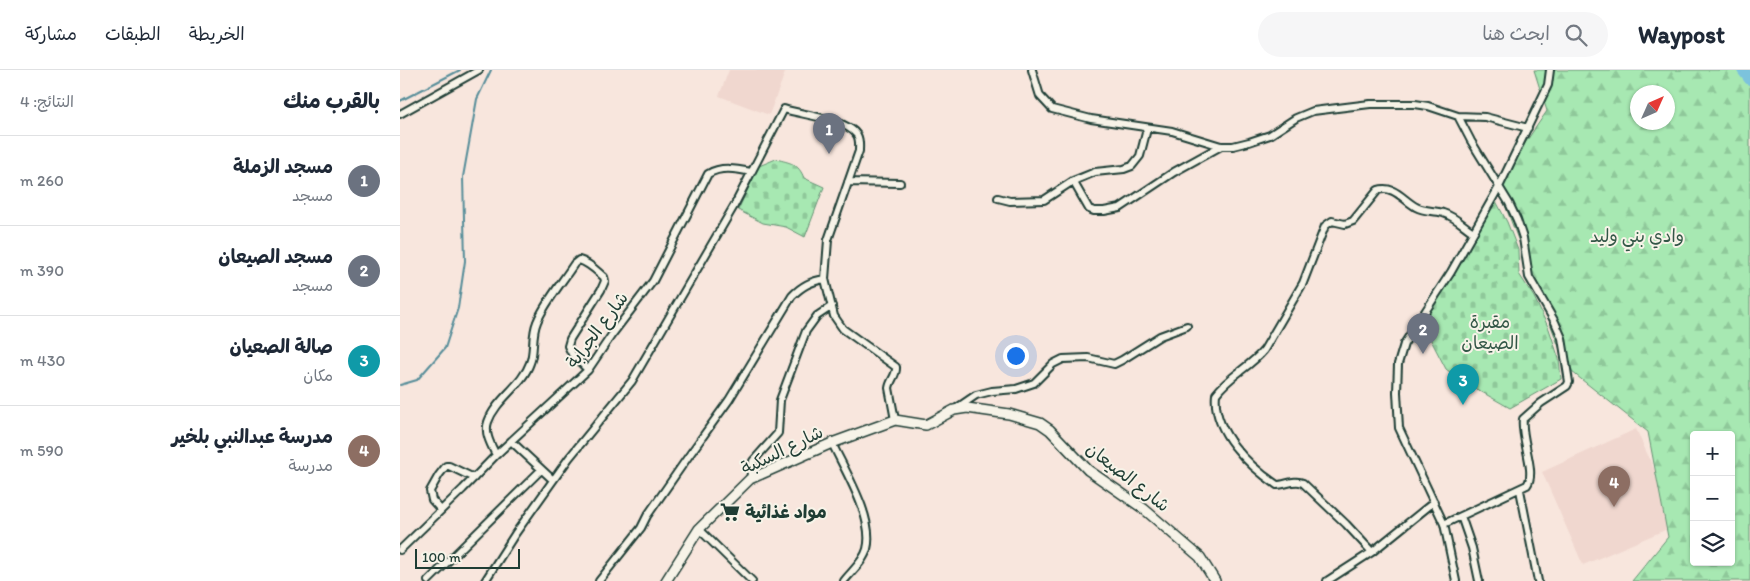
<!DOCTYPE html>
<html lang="ar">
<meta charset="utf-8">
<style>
:root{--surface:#fff;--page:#f6f6f7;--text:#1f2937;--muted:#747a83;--line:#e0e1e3;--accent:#1f3d34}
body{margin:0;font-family:Itim,"Playpen Sans Arabic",sans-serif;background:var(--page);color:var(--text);direction:rtl}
.controls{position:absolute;right:15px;bottom:15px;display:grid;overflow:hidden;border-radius:5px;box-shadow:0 1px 4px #0004}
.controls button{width:45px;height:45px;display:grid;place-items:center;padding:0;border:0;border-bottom:1px solid var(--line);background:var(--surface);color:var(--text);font:25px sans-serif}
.compass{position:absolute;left:1230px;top:15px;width:45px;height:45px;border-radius:50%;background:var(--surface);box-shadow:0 1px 4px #0004;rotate:45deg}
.scale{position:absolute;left:15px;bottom:12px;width:105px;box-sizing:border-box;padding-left:5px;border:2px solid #1f3d34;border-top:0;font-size:14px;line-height:18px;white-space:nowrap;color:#1f3d34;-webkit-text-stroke:4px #f7f3e8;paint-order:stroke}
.you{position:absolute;left:615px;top:285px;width:18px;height:18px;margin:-12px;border:4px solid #fff;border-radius:50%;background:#1a73e8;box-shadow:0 0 0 8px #1a73e833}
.badge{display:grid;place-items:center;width:32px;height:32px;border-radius:50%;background:var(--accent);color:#fff;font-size:16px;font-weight:700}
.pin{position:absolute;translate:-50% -41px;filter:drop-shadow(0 1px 2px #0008)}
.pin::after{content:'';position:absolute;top:26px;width:18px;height:15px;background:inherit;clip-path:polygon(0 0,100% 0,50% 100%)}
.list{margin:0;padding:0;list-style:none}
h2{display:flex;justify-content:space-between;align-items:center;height:65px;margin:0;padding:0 20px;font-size:21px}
h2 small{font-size:16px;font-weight:400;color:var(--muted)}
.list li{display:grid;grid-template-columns:32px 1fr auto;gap:15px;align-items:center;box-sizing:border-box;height:90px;padding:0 20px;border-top:1px solid var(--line)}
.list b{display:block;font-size:19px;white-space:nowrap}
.list p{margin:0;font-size:16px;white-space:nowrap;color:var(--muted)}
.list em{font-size:16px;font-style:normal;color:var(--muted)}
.icon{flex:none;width:28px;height:28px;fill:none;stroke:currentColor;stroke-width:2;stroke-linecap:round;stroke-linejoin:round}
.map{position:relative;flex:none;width:1350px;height:511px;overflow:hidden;direction:ltr}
header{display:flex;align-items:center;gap:30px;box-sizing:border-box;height:70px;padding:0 25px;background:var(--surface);border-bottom:1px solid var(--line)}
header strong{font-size:24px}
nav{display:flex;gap:28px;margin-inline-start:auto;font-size:18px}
.search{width:350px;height:45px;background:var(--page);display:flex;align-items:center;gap:12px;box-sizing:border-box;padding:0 18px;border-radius:28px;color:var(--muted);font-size:19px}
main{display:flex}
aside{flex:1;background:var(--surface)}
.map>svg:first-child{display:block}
.built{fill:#f0d7cf}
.forest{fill:url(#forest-firs);stroke:#639273;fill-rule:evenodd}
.cemetery{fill:url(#cemetery-stones);stroke:#639273}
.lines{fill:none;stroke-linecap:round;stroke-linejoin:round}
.stream{stroke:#578d99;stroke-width:2}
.river{stroke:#7cc3dd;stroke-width:12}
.street-casing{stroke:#1f3d34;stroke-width:10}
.secondary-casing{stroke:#1f3d34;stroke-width:12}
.street{stroke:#f7f3e8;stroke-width:6}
.secondary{stroke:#f7f3e8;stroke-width:9}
.labels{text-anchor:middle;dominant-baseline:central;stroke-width:4;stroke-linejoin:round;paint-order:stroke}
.park-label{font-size:18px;fill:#335747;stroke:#f7f3e8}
.street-label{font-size:18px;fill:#1f3d34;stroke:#f7f3e8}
.poi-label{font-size:18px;font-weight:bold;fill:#1f3d34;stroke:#f7f3e8;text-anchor:start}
</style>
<header>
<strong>Waypost</strong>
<div class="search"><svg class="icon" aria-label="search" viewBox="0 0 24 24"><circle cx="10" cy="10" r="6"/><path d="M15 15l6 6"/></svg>ابحث هنا</div>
<nav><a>الخريطة</a><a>الطبقات</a><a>مشاركة</a></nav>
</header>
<main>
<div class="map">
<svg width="1350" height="511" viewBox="0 0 1350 511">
<defs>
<pattern id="forest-firs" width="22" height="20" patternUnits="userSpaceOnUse" patternTransform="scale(1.25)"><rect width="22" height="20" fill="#a7e8b2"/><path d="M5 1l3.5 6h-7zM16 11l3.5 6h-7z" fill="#8fc89a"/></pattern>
<pattern id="cemetery-stones" width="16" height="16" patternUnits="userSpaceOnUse" patternTransform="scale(1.25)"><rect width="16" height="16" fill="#a7e8b2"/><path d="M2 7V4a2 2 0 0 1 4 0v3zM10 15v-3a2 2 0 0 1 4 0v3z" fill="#8fc89a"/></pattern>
</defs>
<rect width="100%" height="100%" fill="#f8e6dd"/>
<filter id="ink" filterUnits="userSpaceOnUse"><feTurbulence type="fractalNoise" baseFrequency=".02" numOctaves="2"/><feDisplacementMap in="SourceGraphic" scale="10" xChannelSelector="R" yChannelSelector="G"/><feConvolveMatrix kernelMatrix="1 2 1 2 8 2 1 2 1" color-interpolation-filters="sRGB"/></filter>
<g filter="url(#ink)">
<path class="built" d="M 329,0 L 386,0 L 369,45 L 319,26 Z
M 1236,359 L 1279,454 L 1183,495 L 1142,402 Z"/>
<path class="forest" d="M 1134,0 L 1350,0 L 1350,511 L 1232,511 L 1268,467 L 1248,362 L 1167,298 L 1097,114 L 1147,41 ZM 1238,22 L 1268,22 L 1268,52 L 1238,52 ZM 1294,365 L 1331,365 L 1331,492 L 1294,492 Z"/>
<path class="cemetery" d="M 376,89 C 391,93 398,93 404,108 L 424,117 L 405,167 L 386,157 L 363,153 L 338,140 L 359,96 Z
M 1096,131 L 1107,152 L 1118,180 L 1119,204 L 1134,227 L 1149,259 L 1159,289 L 1161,309 L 1110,338 L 1059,309 L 1046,299 L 1022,253 Z"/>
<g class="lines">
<path class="stream" d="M 0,31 L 60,0
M 0,315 L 17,310 L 45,278 L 58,238 L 65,191 L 63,107 L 77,29 L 91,0"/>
<path class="river" d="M 1343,0 L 1350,9"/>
<defs>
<path id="street" d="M 632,0 L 640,26 L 652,39 L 691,49 L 772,61 L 821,76 L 833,76 L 849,72 L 870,65 L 896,48 L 913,41 L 970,34 L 1015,34 L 1028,36 L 1058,46 L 1071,71 L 1109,133 L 1117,150 L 1123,168 L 1129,207 L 1155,252 L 1162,268 L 1169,312 L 1167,316 L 1141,333 L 1123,349 C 1120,367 1137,403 1127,415 L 1044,454
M 0,44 L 79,0
M 1058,46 L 1085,47 L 1128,58
M 673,111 L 689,139 L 694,141 L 704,141 L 720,138 L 774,102 L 821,76
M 448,112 L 500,113
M 598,128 L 610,131 L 644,130 L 673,111 L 683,107 L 695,102 L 724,99 L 732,96 L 740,86 L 747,59
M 557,338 L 576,325 L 592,321 L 616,319 L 634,313 L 653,294 L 663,289 L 688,288 L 714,294 L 722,290 L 760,266 L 787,256
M 111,371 L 153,410
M 432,373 C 445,401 475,449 467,479 C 464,491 451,502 444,511
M 96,385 C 91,375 84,363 88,352 C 96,329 122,316 130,293 C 135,281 131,266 137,252 C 144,234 163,211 174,194 L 179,190 C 188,192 197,201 204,207 L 205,211 L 201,220 L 170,269 L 168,276 L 172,284 L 188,300
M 350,409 L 353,391 L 378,363 L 380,330 L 406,261 L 417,246 L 432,236
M 1120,420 L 1138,511
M 1034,432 L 972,482 L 946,454 L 903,413 C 895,409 885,415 877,415 C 849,396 812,361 816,324 C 829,306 850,297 864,280 L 903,213 L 925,156 L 932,151 L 945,154 L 953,151 L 978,120 C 994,115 1003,130 1016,137 C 1025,142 1034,140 1043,143 C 1054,146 1064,156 1073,162
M 41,440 L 32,430 L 30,421 L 39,405 L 46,396 L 49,396 L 74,408
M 1061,446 L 1072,478 L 1079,511
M 299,459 L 352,511
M 0,480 L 63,419 L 96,385 L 188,300 L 211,266 L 253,211 L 308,104 C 321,96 336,99 351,102
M 28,511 L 141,400
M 85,511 L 115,464 L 169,388 L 232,311 L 334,136 L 384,39 C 402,45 447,49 457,65 C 460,70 459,76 459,81 L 428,170 L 425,209 L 434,246 L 443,259 L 496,297 C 497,305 490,310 489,318 L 495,350
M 199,511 L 241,458 L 247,446 L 288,387 L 329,330 L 392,226 C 402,216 411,211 425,209
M 927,511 L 972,482
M 1056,511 L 1044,454 L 999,358 L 997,322 L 998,294 L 1004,274 L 1051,202 L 1099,117 L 1148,15 L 1150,0"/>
<path id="secondary" d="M 266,511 L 299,459 L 350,409 L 432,373 L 495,350 L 526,355 L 554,340 L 567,338 L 609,344 L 640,353 L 650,360 L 688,400 L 744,439 L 800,487 L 815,511"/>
</defs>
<use href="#street" class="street-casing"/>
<use href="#secondary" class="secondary-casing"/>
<use href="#street" class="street"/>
<use href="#secondary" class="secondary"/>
</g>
</g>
<defs>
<symbol id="supermarket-bare" viewBox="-9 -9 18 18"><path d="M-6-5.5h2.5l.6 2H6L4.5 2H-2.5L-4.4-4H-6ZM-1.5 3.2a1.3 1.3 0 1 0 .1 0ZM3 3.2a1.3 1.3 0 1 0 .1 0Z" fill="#1f3d34" stroke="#f7f3e8" stroke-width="2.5" paint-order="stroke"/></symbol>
</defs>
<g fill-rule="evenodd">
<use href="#supermarket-bare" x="316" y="428" width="28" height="28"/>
</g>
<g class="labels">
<g class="park-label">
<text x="1237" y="166">وادي بني وليد</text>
<text x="1090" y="252">مقبرة<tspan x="1090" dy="21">الصيعان</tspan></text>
</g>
<g class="street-label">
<text transform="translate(197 260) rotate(-53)">شارع الجرابة</text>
<text transform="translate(382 380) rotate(-26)">شارع السكبة</text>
<text transform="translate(728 407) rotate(38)">شارع الصيعان</text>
</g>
<g class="poi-label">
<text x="345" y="442">مواد غذائية</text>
</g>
</g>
</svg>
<div class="controls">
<button>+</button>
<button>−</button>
<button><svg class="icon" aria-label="layers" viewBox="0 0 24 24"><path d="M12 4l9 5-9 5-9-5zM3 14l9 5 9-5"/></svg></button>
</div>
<svg class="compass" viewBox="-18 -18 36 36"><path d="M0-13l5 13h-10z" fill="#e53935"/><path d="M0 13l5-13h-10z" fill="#747a83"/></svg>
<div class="scale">100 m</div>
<div class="you"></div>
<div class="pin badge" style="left:429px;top:84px;background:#6b7280">1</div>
<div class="pin badge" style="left:1023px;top:284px;background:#6b7280">2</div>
<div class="pin badge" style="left:1063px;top:335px;background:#0f9aa8">3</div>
<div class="pin badge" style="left:1214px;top:437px;background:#8d6e63">4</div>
</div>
<aside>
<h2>بالقرب منك<small>النتائج: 4</small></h2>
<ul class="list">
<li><span class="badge" style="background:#6b7280">1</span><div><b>مسجد الزملة</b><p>مسجد</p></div><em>260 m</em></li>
<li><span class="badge" style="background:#6b7280">2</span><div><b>مسجد الصيعان</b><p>مسجد</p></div><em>390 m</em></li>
<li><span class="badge" style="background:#0f9aa8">3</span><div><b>صالة الصعيان</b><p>مكان</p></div><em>430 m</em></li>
<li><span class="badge" style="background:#8d6e63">4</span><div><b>مدرسة عبدالنبي بلخير</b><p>مدرسة</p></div><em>590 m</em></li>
</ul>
</aside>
</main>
